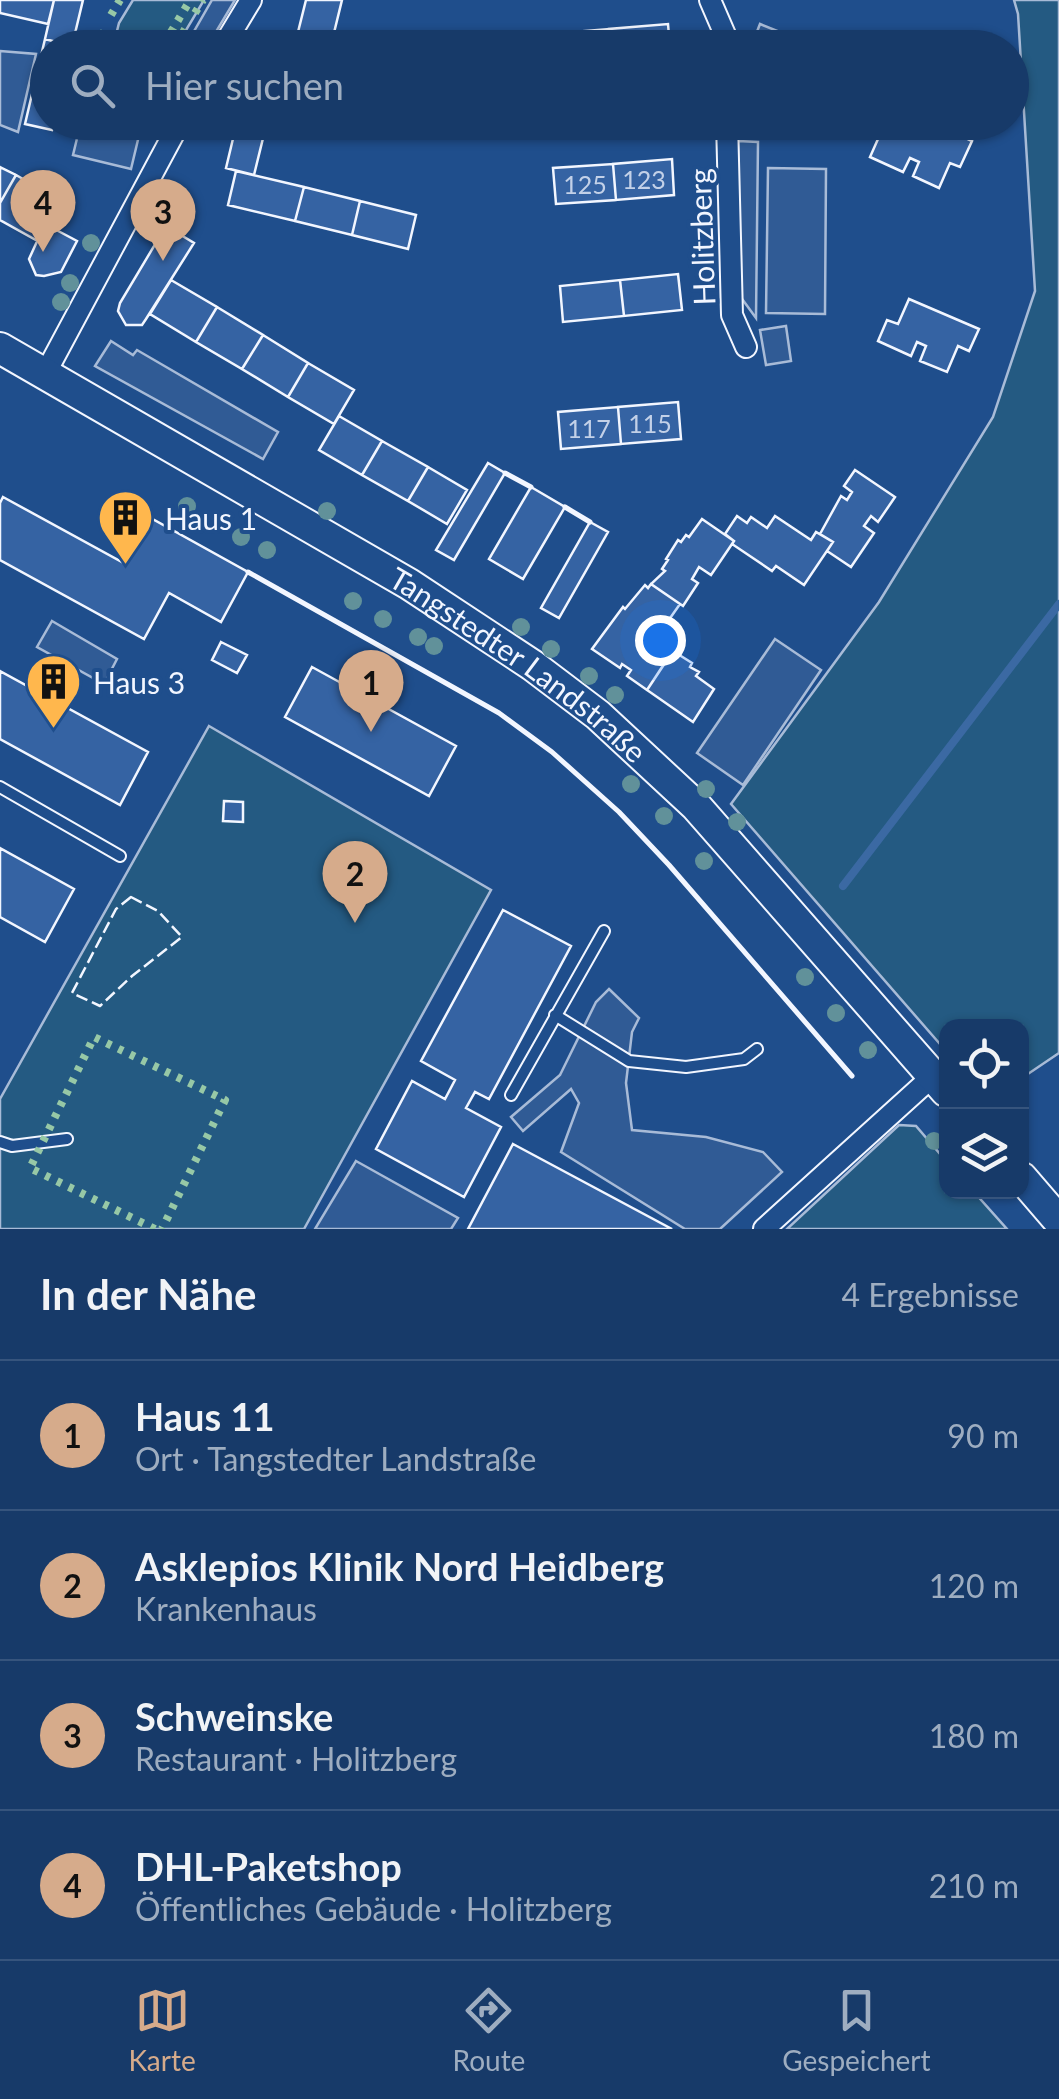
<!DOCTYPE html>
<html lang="de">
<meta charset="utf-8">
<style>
:root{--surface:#173a69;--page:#20416f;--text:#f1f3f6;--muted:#9eadc0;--line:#36547d;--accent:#d6ab8b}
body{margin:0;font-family:Lato,sans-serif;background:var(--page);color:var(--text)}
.controls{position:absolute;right:30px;bottom:30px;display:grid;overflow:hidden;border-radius:20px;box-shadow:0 2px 8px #0004}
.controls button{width:90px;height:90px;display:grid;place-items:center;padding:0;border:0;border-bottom:2px solid var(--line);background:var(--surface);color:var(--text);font:50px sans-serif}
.you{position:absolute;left:660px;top:640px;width:35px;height:35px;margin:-25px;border:8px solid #fff;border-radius:50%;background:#1a73e8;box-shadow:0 0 0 15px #1a73e833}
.badge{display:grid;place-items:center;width:65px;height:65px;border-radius:50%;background:var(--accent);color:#111;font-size:32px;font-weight:700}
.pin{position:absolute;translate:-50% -82px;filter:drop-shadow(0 2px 5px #0008)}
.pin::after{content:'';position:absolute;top:52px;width:35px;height:30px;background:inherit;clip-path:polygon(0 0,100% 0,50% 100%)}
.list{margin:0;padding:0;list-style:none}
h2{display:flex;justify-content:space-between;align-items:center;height:130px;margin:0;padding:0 40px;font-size:42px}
h2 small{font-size:32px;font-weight:400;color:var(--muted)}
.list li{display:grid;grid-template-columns:65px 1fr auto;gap:30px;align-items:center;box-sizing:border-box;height:150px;padding:0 40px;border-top:2px solid var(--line)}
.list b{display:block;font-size:38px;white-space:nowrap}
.list p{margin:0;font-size:32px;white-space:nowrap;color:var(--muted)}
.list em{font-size:32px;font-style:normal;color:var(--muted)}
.icon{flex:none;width:55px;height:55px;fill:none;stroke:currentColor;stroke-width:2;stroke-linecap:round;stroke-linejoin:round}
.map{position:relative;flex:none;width:1059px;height:1229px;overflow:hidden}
.search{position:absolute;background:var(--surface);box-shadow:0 2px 8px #0004;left:30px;right:30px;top:30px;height:110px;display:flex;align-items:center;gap:25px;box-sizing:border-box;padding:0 35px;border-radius:55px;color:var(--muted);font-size:38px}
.sheet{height:730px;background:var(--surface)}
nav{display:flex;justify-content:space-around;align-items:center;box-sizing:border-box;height:140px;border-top:2px solid var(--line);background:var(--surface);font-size:28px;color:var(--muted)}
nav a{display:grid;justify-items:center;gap:5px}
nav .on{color:var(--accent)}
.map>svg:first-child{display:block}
.green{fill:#245a82;stroke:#a8bbd7;stroke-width:2.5}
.parking{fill:#305b95;stroke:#a8bbd7;stroke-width:2.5}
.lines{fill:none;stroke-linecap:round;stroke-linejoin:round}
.stream{stroke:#3b69a3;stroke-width:8}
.building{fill:#3563a3;stroke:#f2f6ff;stroke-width:2.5}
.lane-casing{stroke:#f2f6ff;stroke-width:14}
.street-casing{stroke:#f2f6ff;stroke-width:24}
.secondary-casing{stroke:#f2f6ff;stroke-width:34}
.lane{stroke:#1f4e8c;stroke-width:10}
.street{stroke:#1f4e8c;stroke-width:20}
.secondary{stroke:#1f4e8c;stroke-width:30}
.hedge{stroke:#97c8a6;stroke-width:8;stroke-dasharray:5 8;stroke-linecap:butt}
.fence{stroke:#f2f6ff;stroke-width:2.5;stroke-dasharray:12 5;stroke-linecap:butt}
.wall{stroke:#f2f6ff;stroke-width:5}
.tree{fill:#61919a}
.labels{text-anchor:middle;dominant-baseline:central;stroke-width:8;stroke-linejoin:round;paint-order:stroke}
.number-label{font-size:25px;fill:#c3d1e8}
.street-label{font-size:30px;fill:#f2f6ff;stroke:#1f4e8c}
.poi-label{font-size:30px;fill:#f2f6ff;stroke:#1f4e8c;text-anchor:start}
</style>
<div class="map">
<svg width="1059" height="1229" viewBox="0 0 1059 1229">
<rect width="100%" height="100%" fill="#1f4e8c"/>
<path class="green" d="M 133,0 L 204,0 L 176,47 L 113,47 L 119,23 Z
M 1014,0 L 1059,0 L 1059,1053 L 1022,1078 L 1022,1026 L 946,1026 L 946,1051 L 731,804 L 879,602 L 993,417 L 1035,291 L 1018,14 Z
M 209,726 L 491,890 L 304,1229 L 0,1229 L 0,1099 Z
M 899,1125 L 916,1126 L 946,1161 L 946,1192 L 974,1192 L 1007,1229 L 787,1229 Z"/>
<path class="parking" d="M 212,0 L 235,0 L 207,47 L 185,47 Z
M 760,24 L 810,44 L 809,47 L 751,47 Z
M 0,51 L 36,54 L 18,132 L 0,125 Z
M 81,122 L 142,123 L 131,169 L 73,155 Z
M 738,141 L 758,142 L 756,318 L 737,292 Z
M 768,168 L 826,169 L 825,314 L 766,313 Z
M 786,326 L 791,361 L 766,365 L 760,330 Z
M 111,341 L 133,355 L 137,350 L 278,432 L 263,459 L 95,366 Z
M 52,621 L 117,659 L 104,684 L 37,647 Z
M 775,639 L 821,670 L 743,785 L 697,753 Z
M 609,989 L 639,1018 L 632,1032 L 626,1083 L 632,1130 L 706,1137 L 763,1152 L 782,1172 L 720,1229 L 685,1229 L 561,1152 L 579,1103 L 571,1089 L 523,1131 L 511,1117 L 560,1075 L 596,1002 Z
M 356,1161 L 458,1218 L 451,1229 L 315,1229 Z"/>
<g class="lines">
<path class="stream" d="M 843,886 L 1059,604"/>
</g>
<path class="building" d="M 0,0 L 54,0 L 48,24 L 0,13 Z
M 54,0 L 83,0 L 72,46 L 45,39 Z
M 306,0 L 342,0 L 332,41 L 298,32 Z
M 668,24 L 670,48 L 611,48 L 609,29 Z
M 609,29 L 611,48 L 550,48 L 549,34 Z
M 313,36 L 332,41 L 360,48 L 311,48 Z
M 45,39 L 72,46 L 48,48 L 48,122 L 54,122 L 52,130 L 25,124 Z
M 237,122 L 267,122 L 254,175 L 226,168 Z
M 897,122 L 932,122 L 972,141 L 960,167 L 950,163 L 939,188 L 913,176 L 919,162 L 910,158 L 903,172 L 870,157 L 882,130 L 892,135 Z
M 672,159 L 674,195 L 616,200 L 613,164 Z
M 613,164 L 616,200 L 556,204 L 553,168 Z
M 0,167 L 16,175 L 0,203 Z
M 236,171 L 304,187 L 295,221 L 228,205 Z
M 16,175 L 58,199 L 36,240 L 0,220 L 0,203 Z
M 304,187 L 360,201 L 352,235 L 295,221 Z
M 360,201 L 416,215 L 408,249 L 352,235 Z
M 45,224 L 77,241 L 61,272 L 44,276 L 36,275 L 29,259 Z
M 166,226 L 194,243 L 146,319 L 142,325 L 126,325 L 118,311 L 120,303 Z
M 678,274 L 682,310 L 624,316 L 620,280 Z
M 171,280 L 217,307 L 196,342 L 150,314 Z
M 620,280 L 624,316 L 563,322 L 560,286 Z
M 909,299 L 979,329 L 969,351 L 958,346 L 947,372 L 920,361 L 926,346 L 917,342 L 911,356 L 878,341 L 887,320 L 898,324 Z
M 217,307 L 263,335 L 242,369 L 196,342 Z
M 263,335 L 308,363 L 288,397 L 242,369 Z
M 308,363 L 354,390 L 334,424 L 288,397 Z
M 678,402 L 681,439 L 621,444 L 618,407 Z
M 618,407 L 621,444 L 561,449 L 558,412 Z
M 339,416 L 382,441 L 362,475 L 319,450 Z
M 382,441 L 428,467 L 408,501 L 362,475 Z
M 488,463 L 505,473 L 454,560 L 436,550 Z
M 428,467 L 467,490 L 447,524 L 408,501 Z
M 855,470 L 895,497 L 878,522 L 871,516 L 864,526 L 874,533 L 851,567 L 827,551 L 833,542 L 820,534 L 841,496 L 847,500 L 852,492 L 844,486 Z
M 531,487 L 565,507 L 523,579 L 489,559 Z
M 3,497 L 122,562 L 147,516 L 248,572 L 221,622 L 169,593 L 144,639 L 0,560 L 0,503 Z
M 737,516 L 747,523 L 751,517 L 767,528 L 775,516 L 811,540 L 816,532 L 833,542 L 804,585 L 776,566 L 772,571 L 732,544 L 734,541 L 725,534 Z
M 702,519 L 734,541 L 711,575 L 699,567 L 692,579 L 698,583 L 683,606 L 651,584 L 665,571 L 662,569 L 668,560 L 666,559 L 678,540 L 681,542 L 686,535 L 689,537 Z
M 590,522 L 608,532 L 559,618 L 541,608 Z
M 651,584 L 680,604 L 661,631 L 653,626 L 649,630 L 656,634 L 647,648 L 668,658 L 647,690 L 627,676 L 631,670 L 622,664 L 620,668 L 592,649 L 623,607 L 625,609 L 645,585 L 648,588 Z
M 221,642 L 247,655 L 237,673 L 212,660 Z
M 673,651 L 692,663 L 690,667 L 699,672 L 696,676 L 714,689 L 693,722 L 647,690 Z
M 312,667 L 456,746 L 429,796 L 285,717 Z
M 0,671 L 148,752 L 120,805 L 0,739 Z
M 224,801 L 243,802 L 243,822 L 223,821 Z
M 0,848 L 74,889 L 45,942 L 0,917 Z
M 503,910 L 571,946 L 489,1099 L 475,1092 L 466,1108 L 501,1127 L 464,1197 L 376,1149 L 412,1081 L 445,1099 L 455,1080 L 421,1061 Z
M 513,1144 L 672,1229 L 468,1229 Z"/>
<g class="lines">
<defs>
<path id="lane" d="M 0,787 L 120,856
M 555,1015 L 629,1061 L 686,1067 L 744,1059 L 757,1049
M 511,1095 L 604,931
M 0,1142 L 12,1146 L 67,1139"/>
<path id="street" d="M 710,0 L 726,37 L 726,48
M 222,48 L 251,0
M 727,122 L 732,315 L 746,347
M 45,374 L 180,122
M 764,1229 L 933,1076"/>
<g id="secondary">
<path id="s1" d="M 0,348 L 409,584 L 532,665 L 598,715 L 696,806 L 946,1091"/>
<path d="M 1022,1178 L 1059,1221"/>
</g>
</defs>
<use href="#lane" class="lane-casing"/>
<use href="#street" class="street-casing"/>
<use href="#secondary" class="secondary-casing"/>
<use href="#lane" class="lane"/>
<use href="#street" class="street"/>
<use href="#secondary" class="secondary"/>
<path class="hedge" d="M 195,13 L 203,0
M 111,15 L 120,0
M 171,32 L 189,2
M 177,44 L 185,29
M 100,48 L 106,24
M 155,1229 L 30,1168 L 94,1037 L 225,1100 L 162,1229"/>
<path class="fence" d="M 131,897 L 158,911 L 182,937 L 132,976 L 100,1006 L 72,993 L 116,909 Z"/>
<path class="wall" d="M 505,473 L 531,487
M 565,507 L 590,522
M 248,572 L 499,713 L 552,752 L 619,812 L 669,865 L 852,1076"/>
</g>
<g class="tree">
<circle cx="91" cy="243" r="9"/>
<circle cx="70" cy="283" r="9"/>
<circle cx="61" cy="302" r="9"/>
<circle cx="187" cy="506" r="9"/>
<circle cx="327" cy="511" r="9"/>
<circle cx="241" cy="537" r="9"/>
<circle cx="267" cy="550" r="9"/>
<circle cx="353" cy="601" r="9"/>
<circle cx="383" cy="619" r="9"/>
<circle cx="521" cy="627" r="9"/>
<circle cx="418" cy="637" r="9"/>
<circle cx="434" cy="646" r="9"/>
<circle cx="551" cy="649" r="9"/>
<circle cx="589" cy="676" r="9"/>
<circle cx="615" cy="695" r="9"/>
<circle cx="631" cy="784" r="9"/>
<circle cx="706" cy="789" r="9"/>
<circle cx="664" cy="816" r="9"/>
<circle cx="737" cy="822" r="9"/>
<circle cx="704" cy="861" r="9"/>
<circle cx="805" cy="977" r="9"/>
<circle cx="836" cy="1013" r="9"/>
<circle cx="868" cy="1050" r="9"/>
<circle cx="934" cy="1141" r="9"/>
</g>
<defs>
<symbol id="building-pin" viewBox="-11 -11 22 30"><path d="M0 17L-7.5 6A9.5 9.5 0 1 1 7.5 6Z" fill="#ffb74d" stroke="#1f4e8c"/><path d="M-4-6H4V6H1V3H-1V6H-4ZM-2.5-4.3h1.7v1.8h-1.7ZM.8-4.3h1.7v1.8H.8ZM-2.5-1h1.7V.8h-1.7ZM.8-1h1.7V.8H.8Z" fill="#111"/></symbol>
</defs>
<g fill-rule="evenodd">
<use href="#building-pin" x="94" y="486" width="63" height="86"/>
<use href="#building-pin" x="22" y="650" width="63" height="86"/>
</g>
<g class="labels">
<g class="number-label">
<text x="644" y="179">123</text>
<text x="585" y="184">125</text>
<text x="650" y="423">115</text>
<text x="589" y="428">117</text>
</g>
<g class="street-label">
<text transform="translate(701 237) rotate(-92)">Holitzberg</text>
<text stroke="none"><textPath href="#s1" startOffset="608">Tangstedter Landstraße</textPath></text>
</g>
<g class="poi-label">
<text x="165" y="518">Haus 1</text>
<text x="93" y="682">Haus 3</text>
</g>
</g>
</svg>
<div class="controls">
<button><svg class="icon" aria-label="locate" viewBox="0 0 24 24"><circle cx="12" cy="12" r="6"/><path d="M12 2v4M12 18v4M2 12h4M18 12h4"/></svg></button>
<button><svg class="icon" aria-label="layers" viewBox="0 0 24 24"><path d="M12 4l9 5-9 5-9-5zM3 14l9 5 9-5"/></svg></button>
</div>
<div class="you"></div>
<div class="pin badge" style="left:371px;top:732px">1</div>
<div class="pin badge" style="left:355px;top:923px">2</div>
<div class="pin badge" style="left:163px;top:261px">3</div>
<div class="pin badge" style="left:43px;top:252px">4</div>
<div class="search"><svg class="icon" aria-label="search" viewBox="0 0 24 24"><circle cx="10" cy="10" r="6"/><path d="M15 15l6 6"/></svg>Hier suchen</div>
</div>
<section class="sheet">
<h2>In der Nähe<small>4 Ergebnisse</small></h2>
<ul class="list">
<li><span class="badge">1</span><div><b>Haus 11</b><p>Ort · Tangstedter Landstraße</p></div><em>90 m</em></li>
<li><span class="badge">2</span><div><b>Asklepios Klinik Nord Heidberg</b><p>Krankenhaus</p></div><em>120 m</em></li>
<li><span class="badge">3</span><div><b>Schweinske</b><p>Restaurant · Holitzberg</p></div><em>180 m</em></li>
<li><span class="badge">4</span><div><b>DHL-Paketshop</b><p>Öffentliches Gebäude · Holitzberg</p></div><em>210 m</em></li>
</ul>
</section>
<nav>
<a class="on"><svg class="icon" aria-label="map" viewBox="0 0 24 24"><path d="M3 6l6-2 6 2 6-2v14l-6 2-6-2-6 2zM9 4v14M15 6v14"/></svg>Karte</a>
<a><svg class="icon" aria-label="directions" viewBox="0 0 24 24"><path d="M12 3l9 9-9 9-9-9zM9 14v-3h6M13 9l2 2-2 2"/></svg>Route</a>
<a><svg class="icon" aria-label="saved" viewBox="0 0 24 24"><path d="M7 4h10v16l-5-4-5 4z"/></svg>Gespeichert</a>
</nav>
